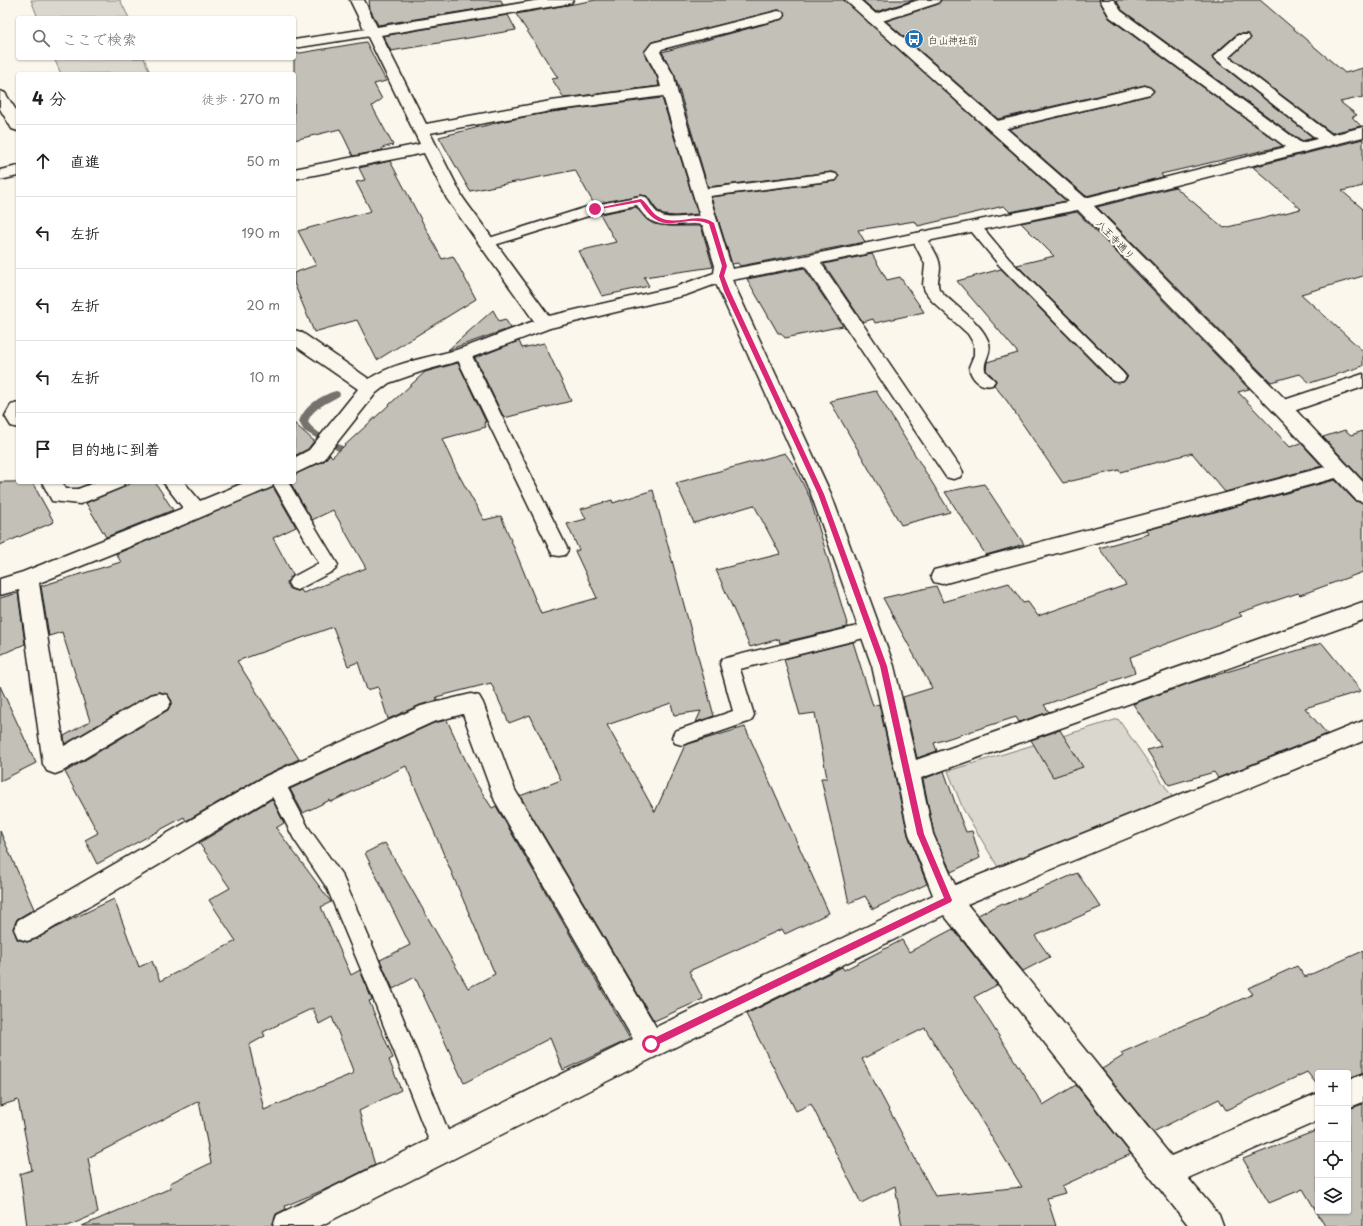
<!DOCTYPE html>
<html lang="ja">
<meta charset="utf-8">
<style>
:root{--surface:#fff;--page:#f6f6f6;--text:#202124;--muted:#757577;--line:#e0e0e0}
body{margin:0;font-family:"Playpen Sans","Klee One",sans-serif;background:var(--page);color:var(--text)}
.controls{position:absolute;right:12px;bottom:12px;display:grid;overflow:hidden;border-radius:4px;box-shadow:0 1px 3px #0004}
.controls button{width:36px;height:36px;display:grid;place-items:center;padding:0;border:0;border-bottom:1px solid var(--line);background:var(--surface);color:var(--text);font:20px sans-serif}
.stop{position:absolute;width:12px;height:12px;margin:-9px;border:3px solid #db2777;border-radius:50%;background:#fff}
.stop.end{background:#db2777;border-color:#fff;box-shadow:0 1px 4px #0008}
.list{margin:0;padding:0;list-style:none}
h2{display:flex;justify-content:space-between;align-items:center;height:52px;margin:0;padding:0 16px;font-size:17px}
h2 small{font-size:13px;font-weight:400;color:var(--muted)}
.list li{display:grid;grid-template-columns:26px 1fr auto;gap:12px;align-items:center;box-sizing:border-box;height:72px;padding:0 16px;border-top:1px solid var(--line)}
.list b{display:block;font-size:15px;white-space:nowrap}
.list em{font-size:13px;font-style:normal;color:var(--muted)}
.icon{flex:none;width:22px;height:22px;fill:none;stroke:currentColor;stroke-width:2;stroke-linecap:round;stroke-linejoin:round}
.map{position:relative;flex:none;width:1363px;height:1226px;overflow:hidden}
.search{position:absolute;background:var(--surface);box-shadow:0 1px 3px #0004;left:16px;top:16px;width:280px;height:44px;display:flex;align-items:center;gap:10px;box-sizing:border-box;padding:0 14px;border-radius:4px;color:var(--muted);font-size:15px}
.panel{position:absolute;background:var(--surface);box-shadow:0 1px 3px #0004;left:16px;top:72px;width:280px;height:412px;border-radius:4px}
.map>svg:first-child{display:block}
.green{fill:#dad7ce;stroke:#7b7a75}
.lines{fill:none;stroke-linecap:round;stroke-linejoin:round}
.stream{fill:#74726e;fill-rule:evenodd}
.building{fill:#c3c0b8;stroke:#1c1c1c;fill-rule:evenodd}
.lane-casing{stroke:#1c1c1c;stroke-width:3}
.street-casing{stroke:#1c1c1c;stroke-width:3}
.secondary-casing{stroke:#1c1c1c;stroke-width:3}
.lane{fill:#fbf7ec;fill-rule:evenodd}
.street{fill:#fbf7ec;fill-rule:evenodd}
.secondary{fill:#fbf7ec;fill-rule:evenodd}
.route{fill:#db2777}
.labels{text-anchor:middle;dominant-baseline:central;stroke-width:4;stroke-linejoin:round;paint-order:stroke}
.far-poi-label{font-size:10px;fill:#1c1c1c;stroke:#fbf7ec;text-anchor:start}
.far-street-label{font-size:10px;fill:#1c1c1c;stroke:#fbf7ec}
</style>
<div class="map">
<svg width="1363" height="1226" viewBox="0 0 1363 1226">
<rect width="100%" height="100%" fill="#fbf7ec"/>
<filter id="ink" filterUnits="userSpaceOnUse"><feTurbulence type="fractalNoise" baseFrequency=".025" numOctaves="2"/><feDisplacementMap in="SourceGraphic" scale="8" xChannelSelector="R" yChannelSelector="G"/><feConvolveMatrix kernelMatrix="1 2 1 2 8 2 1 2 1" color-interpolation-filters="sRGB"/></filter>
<g filter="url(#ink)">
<path class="green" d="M 31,0 L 120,0 L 129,18 L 38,18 Z
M 54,58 L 144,58 L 150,73 L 61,74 Z
M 1118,719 L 1176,802 L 1001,872 L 963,809 L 948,771 Z"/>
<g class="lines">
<path class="stream" d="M 336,391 L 339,392 L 340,394 L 339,396 C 328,403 312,408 308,422 C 316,435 342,444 355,454 L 357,456 L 355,458 L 352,459 L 304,431 L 299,422 C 303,407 321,395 336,391 Z"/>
</g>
<path class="building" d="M 369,0 L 501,0 L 503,5 L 378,25 L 370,9 Z
M 596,0 L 844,0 L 1066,201 L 1010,212 L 1004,206 L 918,226 L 915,221 L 858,230 L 865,242 L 740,266 L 738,263 L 732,264 L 711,197 L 836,181 L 839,176 L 836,173 L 831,172 L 708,187 L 675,76 L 662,52 L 783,19 L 786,14 L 783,11 L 778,10 L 652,42 L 644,53 L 657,77 L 659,86 L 564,98 L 552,79 L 558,78 L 516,14 Z
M 862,0 L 914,0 L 876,12 Z
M 941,0 L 1099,0 L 1109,18 L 1283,146 L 1161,174 L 1163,177 L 1086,196 L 1009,129 L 1150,95 L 1154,90 L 1145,85 L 998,119 L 886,21 L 938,4 Z
M 1116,0 L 1260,0 L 1345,73 L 1363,68 L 1363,97 L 1340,102 L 1357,115 L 1352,117 L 1361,126 L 1332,133 L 1231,57 L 1251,38 L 1248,34 L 1237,34 L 1212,56 L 1212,58 L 1314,138 L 1301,141 L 1122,10 Z
M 508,15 L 516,30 L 391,51 L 383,36 Z
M 366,42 L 386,81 L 374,84 L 382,99 L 372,106 L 393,145 L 382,148 L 383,150 L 353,156 L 340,129 L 294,140 L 294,54 Z
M 662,98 L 698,214 L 676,216 L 663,215 L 656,209 L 647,196 L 641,195 L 594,204 L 575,170 L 470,191 L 439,137 L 504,121 L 551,112 Z
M 1363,139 L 1363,186 L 1342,191 L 1363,209 L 1363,276 L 1301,294 L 1363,351 L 1363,366 L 1310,383 L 1300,374 L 1271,382 L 1097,207 L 1175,187 L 1224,228 L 1301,209 L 1253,167 Z
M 390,161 L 442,259 L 453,256 L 476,299 L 377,360 L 357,320 L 314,332 L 294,283 L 294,273 L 316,265 L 298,231 L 371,211 L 356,182 L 365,180 L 359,168 Z
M 636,207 L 647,220 L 654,224 L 669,226 L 701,226 L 713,267 L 644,277 L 649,286 L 602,296 L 579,251 L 616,242 L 600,214 Z
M 1077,212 L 1249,389 L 1238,392 L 1290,447 L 1301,443 L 1322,466 L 1225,492 L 1192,453 L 1120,472 L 1119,470 L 1063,483 L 1007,401 L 994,385 L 996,380 L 986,370 L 987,362 L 1018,353 L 957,281 L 1001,269 L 1112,382 L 1123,382 L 1128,377 L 1124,372 L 1017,265 L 1054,256 L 1021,223 Z
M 872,254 L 887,280 L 900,277 L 924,312 L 875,323 L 873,319 L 863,322 L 824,264 Z
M 804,268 L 843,326 L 785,338 L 781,333 L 778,333 L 747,279 Z
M 493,310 L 499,321 L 505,319 L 511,328 L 448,350 Z
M 519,341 L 522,348 L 544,343 L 571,401 L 504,418 L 475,358 Z
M 458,363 L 486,422 L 484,422 L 486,427 L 442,439 L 456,470 L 484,520 L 501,516 L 541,614 L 597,598 L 575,551 L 579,550 L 567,524 L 586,519 L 581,509 L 612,500 L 613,503 L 653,490 L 714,716 L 696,722 L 701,711 L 674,715 L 671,703 L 607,725 L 655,812 L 685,745 L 745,727 L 829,913 L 785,934 L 782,929 L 689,971 L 703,999 L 654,1021 L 520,796 L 561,780 L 530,715 L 509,723 L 491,683 L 436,697 L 438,700 L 420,705 L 388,719 L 378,687 L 367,690 L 358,662 L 348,666 L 333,627 L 237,661 L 299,759 L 265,775 L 186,821 L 184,817 L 97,864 L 85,840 L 98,833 L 65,772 L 168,710 L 172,701 L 167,694 L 159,692 L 151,694 L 65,744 L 64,736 L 90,721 L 62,632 L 49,636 L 41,586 L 121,562 L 116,554 L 273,487 L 296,527 L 273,538 L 293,575 L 287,582 L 290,589 L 297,591 L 301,590 L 303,593 L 366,568 L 333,510 L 312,520 L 290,482 L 294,482 L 294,475 L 324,461 L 330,454 L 332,457 L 425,372 Z
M 876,391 L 950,512 L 901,525 L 830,401 Z
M 294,423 L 314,441 L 308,449 L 294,456 Z
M 1345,430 L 1351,435 L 1363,431 L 1363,480 L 1323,437 Z
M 785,453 L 793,464 L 810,498 L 848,627 L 780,643 L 779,639 L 750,647 L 716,570 L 780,554 L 754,505 L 694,523 L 676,483 Z
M 1335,480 L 1355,501 L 1363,503 L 1363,572 L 1300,595 L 1298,593 L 1239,613 L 1242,616 L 1130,657 L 1135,673 L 1044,705 L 1049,712 L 1019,722 L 1016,717 L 934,743 L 937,751 L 917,758 L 903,697 L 932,688 L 883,598 L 936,586 L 943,602 L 1009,583 L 1023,603 L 1028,602 L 1038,616 L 1126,585 L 1099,548 L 1149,534 L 1147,530 Z
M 0,482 L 32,482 L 54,522 L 0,545 Z
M 134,482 L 155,482 L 173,510 L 106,537 L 86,503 Z
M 984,484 L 1024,544 L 986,555 L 945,492 Z
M 18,593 L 25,644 L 0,655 L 0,598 Z
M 853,642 L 873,706 L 879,704 L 908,835 L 927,884 L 873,909 L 865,896 L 849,903 L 821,778 L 827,778 L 815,713 L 800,715 L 784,659 Z
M 1322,643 L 1361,691 L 1305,708 L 1327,734 L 1218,778 L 1214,772 L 1169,785 L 1147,750 L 1161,746 L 1133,704 L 1190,683 Z
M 0,686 L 36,763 L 0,781 Z
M 447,720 L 476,783 L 492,808 L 496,806 L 630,1039 L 563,1070 L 550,1038 L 464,1083 L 415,977 L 393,989 L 380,960 L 410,945 L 365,853 L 385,843 L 468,988 L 495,974 L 406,766 L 331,802 L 330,800 L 303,813 L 290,789 L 434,723 Z
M 1060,730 L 1083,767 L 1053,777 L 1031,740 Z
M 944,771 L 960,817 L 966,832 L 972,831 L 980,858 L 951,872 L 934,834 L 923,779 Z
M 272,799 L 284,823 L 276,828 L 331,902 L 321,907 L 351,975 L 360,970 L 372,1000 L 369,1001 L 393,1058 L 389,1060 L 401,1090 L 359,1111 L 375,1165 L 333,1186 L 285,1206 L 286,1209 L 276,1214 L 272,1226 L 82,1226 L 171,1188 L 170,1183 L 211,1163 L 199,1101 L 88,1158 L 98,1213 L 68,1226 L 27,1226 L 20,1174 L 32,1170 L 18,1100 L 0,1106 L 0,831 L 34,909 L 17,919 L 13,928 L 17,939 L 27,942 L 36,939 L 68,921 L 114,899 L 139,967 L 152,961 L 160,981 L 236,941 L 209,900 L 230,888 L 199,843 ZM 313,1008 L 319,1024 L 332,1017 L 354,1073 L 264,1110 L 249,1045 L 265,1036 L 263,1032 Z
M 1077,873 L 1101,907 L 1035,936 L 1050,957 L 1023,971 L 978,915 L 1003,903 L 1004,905 Z
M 953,929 L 997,985 L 974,997 L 1043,1105 L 1076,1085 L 1131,1154 L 1062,1186 L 1065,1193 L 1047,1198 L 1056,1226 L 902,1226 L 895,1186 L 861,1203 L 811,1104 L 796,1111 L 746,1014 L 842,967 L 844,970 L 902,940 L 909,952 ZM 925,1028 L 1022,1187 L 935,1196 L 862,1059 Z
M 1363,951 L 1363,1073 L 1348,1078 L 1348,1073 L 1318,1073 L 1318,1086 L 1307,1072 L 1226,1110 L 1219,1099 L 1153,1132 L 1102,1069 L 1123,1056 L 1121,1053 L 1253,994 L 1248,988 L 1297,966 L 1305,977 Z
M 1363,1104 L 1363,1226 L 1325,1226 L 1303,1189 L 1269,1203 L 1243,1159 L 1318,1130 L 1318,1211 L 1348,1211 L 1348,1109 Z"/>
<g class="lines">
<defs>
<path id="lane" d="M 373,28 L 379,32 L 377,35 L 294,48 L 294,40 Z
M 831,173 L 836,174 L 838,177 L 836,180 L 702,197 L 697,196 L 695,193 L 697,190 L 702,189 Z
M 641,196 L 646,197 C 651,204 654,212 662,216 C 677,222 708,208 718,223 L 716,226 C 709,228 702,224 694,224 C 670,224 651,231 637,205 L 598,213 L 488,247 L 483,246 L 481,243 L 483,240 L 590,206 Z
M 974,222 L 979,223 L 1009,259 L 1123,373 L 1126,377 L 1123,381 L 1118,382 L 1113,381 L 999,265 L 967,226 L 969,223 Z
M 918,233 L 923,234 C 929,243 940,256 940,268 C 940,275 936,282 939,289 C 954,307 981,320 989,343 C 992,353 983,361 985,370 C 986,374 992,377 995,381 L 992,385 C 981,388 971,379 969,367 L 974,355 L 974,344 L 968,334 L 932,301 L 925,291 L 923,285 L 925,264 L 911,237 L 913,234 Z
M 463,349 L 468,350 L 471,354 L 568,550 L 565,555 L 559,556 L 553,555 L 550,550 L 455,354 L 458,350 Z
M 272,482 L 288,482 L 338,565 L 335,570 L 297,590 L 291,588 L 288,583 L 291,578 L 319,563 Z
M 870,623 L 876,625 L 879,630 L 876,635 L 740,669 L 754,715 L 751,721 L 682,745 L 675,743 L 672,737 L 675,731 L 733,711 L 720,664 L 722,659 Z
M 275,775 L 282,777 L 308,827 L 342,875 L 395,998 L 455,1148 L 451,1156 L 443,1160 L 435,1156 L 373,998 L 327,888 L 294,839 L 265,783 L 268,777 Z"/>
<path id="street" d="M 350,0 L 364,0 L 377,27 L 540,0 L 573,0 L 571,3 L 566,4 L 381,35 L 426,124 L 551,101 L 661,87 L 658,76 L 645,52 L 652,43 L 778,11 L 783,12 L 785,15 L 783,18 L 662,49 L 660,52 L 674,76 L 677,91 L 732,269 L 810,255 L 1081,199 L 1286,147 L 1110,17 L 1100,0 L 1114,0 L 1121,11 L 1301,143 L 1317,139 L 1213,57 L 1238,35 L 1248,35 L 1250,38 L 1229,57 L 1332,135 L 1363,127 L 1363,137 L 1082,209 L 821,263 L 960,467 L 963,472 L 960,477 L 953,479 L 946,477 L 805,266 L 732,280 L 831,494 L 894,666 L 916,760 L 1363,602 L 1363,620 L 921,778 L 933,834 L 955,885 L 1363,721 L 1363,741 L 967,904 L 1171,1156 L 1318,1093 L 1318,1121 L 1188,1178 L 1219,1215 L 1223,1226 L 1189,1226 L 944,915 L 661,1054 L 320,1226 L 273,1226 L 277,1215 L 633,1039 L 495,801 L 463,714 L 433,722 L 284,790 L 36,938 L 27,941 L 18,938 L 14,929 L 18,920 L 266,776 L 421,706 L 471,694 L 479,696 L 483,703 L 515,790 L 656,1027 L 933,895 L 909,834 L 872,666 L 811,494 L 716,284 L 686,295 L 550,328 L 470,358 L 426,370 L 389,383 L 376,393 L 323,460 L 294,474 L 294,458 L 309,450 L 358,389 L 294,345 L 294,330 L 301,332 L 369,379 C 394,362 428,358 456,350 C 482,342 508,330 534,321 L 447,199 L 424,153 L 294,179 L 294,169 L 420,144 ZM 663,96 L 715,266 L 714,273 L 675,287 L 549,316 L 463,198 L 430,133 L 551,111 Z
M 919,0 L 940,0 L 938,3 L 879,22 L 869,22 L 867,19 L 869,16 Z
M 1145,86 L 1150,88 L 1153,91 L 1150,94 L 995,131 L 989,129 L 987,126 L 989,123 Z
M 0,91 L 5,93 L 18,113 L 18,131 L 12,129 L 0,109 Z
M 18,166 L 18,176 L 0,180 L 0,170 Z
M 1363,374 L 1363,387 L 1282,415 L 1275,413 L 1272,408 L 1275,403 Z
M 18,403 L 18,428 L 11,426 L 5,416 L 11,405 Z
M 1340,463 L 1347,465 L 1350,470 L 1347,475 L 942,584 L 934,582 L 931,576 L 934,570 L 942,568 Z
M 42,482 L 62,482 L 66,489 L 78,489 L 96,482 L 125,482 L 122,487 L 80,504 L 52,501 Z
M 163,482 L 184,482 L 200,501 L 246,482 L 275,482 L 272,487 L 166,532 L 39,583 L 64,746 L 151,695 L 159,693 L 167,695 L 171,702 L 167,709 L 63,771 L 55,774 L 47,771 L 43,764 L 19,590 L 0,595 L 0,579 L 23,572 L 183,508 Z
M 1363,1074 L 1363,1102 L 1348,1108 L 1348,1080 Z"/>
<path id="secondary" d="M 845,0 L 860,0 L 1088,200 L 1289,403 L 1363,482 L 1363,502 L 1356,500 L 1275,413 L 1076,208 Z"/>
</defs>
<use href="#lane" class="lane-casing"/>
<use href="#street" class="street-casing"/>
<use href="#secondary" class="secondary-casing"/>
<use href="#lane" class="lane"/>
<use href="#street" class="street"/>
<use href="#secondary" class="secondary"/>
</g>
</g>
<path class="route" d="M 641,199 C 649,204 650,213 661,218 C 678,226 698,211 714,223 L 727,266 L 724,276 L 730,291 L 824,494 L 887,666 L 924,834 L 952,900 L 951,902 L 651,1048 L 647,1044 L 648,1041 L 944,898 L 917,834 L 880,666 L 818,494 L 724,291 L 719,276 L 722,266 L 709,224 C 681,212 664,241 640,202 L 595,210 L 593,209 Z"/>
<defs>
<symbol id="bus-disc" viewBox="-11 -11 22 22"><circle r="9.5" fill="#1f6fb2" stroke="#fbf7ec"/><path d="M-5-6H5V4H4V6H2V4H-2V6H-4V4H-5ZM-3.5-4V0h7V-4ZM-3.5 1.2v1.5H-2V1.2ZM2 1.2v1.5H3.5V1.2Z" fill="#fff"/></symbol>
</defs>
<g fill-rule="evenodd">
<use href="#bus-disc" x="903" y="28" width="22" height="22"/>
</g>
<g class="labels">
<g class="far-poi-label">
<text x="928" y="39">白山神社前</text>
</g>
<g class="far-street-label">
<text transform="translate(1116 239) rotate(46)">八王寺通り</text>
</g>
</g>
</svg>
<div class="controls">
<button>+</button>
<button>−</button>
<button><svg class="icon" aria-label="locate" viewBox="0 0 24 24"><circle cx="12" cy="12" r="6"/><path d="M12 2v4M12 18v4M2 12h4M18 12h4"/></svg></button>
<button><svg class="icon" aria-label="layers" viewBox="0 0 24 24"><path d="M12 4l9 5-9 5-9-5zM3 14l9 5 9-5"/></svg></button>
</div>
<div class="stop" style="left:651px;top:1044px"></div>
<div class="stop end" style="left:595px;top:209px"></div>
<div class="search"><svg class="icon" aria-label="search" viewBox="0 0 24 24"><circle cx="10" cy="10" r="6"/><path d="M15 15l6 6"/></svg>ここで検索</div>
<section class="panel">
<h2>4 分<small>徒歩 · 270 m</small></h2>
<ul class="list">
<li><svg class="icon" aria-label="ahead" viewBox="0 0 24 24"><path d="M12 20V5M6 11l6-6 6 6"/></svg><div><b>直進</b></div><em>50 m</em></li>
<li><svg class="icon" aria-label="left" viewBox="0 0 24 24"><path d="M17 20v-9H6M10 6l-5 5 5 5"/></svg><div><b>左折</b></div><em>190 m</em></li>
<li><svg class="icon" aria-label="left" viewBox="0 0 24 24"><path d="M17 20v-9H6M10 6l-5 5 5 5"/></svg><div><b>左折</b></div><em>20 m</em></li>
<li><svg class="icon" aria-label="left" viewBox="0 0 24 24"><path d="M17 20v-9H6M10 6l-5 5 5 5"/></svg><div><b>左折</b></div><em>10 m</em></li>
<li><svg class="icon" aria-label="arrive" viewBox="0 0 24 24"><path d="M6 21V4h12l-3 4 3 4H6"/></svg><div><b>目的地に到着</b></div></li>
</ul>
</section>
</div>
